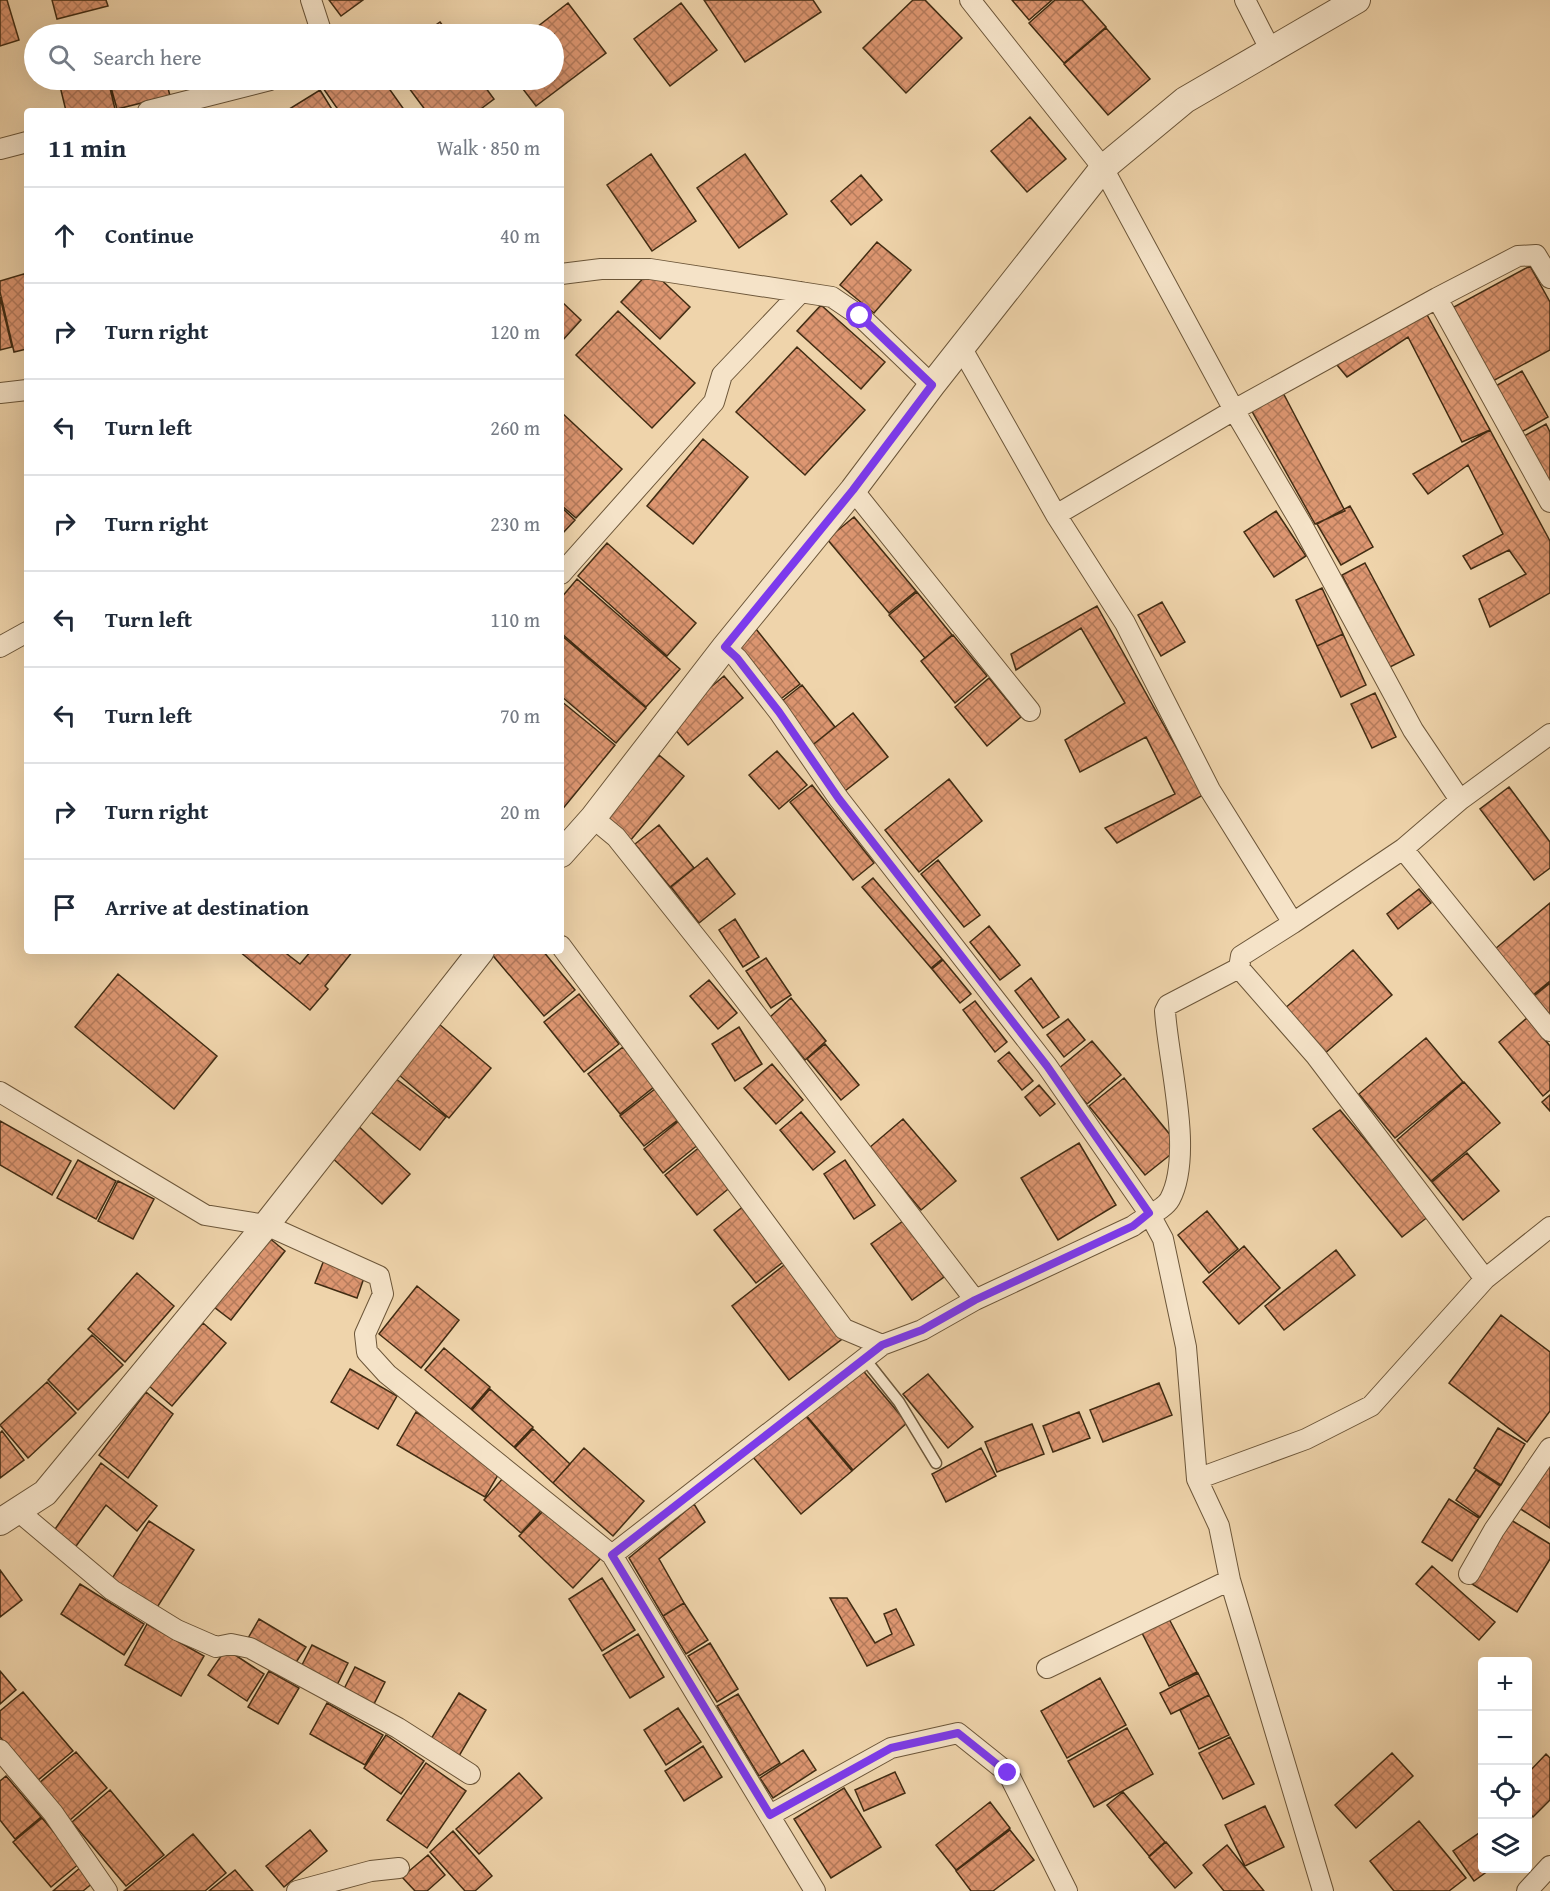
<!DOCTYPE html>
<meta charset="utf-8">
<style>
:root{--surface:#fff;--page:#f2f2f3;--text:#1f2937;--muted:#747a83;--line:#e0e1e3}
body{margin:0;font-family:"Gentium Book Plus",serif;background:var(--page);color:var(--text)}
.controls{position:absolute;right:18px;bottom:18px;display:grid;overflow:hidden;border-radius:6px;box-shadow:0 6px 24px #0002}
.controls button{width:54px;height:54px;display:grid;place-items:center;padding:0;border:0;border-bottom:2px solid var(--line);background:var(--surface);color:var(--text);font:30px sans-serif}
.stop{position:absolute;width:18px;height:18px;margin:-14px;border:4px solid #7c3aed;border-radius:50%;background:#fff}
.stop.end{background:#7c3aed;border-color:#fff;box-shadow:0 2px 6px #0008}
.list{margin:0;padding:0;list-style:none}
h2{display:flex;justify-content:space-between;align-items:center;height:78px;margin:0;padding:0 24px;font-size:26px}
h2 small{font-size:20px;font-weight:400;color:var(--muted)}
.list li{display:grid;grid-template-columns:39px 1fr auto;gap:18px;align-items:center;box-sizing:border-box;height:96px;padding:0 24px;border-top:2px solid var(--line)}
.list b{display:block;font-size:22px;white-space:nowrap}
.list em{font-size:20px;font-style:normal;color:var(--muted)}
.icon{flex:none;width:33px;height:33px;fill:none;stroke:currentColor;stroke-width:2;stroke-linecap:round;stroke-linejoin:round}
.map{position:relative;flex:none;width:1550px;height:1891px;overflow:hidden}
.search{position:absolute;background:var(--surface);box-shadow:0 6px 24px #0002;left:24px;top:24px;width:540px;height:66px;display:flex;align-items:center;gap:15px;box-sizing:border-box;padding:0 21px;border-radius:33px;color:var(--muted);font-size:22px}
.panel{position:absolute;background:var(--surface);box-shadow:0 6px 24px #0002;left:24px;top:108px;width:540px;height:846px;border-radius:6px}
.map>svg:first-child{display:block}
.building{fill:url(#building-cross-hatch);stroke:#412c13;stroke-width:1.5}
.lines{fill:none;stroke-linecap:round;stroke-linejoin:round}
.service-casing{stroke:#6c5639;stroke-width:13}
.minor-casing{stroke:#6c5639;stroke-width:22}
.tertiary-casing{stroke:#6c5639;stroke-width:28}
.service{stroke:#f5e3c8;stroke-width:10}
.minor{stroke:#f5e3c8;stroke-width:20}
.tertiary{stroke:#f5e3c8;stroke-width:26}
.route{stroke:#7c3aed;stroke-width:8}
</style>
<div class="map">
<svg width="1550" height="1891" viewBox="0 0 1550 1891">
<defs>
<pattern id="building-cross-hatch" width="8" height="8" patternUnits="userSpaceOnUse" patternTransform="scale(1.5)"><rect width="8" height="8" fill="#dd9671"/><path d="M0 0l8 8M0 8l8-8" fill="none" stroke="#b57b5c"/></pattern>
</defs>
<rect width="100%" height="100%" fill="#efd4ab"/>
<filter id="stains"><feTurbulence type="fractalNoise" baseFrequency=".00333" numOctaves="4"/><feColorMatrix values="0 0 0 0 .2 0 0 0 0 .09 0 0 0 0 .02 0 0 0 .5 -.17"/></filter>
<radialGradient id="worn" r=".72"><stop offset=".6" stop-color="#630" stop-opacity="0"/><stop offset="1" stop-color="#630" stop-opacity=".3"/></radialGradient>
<path class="building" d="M 0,0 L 7,0 L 19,40 L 0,46 Z
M 52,0 L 106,0 L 108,6 L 57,19 Z
M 329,0 L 363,0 L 341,16 Z
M 704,0 L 813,0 L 821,12 L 745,62 Z
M 913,0 L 925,0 L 962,38 L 906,93 L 863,48 Z
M 1012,0 L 1052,0 L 1029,20 Z
M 1055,0 L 1082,0 L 1106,27 L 1064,63 L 1029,23 Z
M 568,3 L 606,53 L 536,106 L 516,80 L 554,80 L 554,34 L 528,34 Z
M 681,3 L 717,50 L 670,86 L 634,39 Z
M 440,22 L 449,34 L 423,34 Z
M 1106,28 L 1150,79 L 1108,115 L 1064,64 Z
M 72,80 L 108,80 L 115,109 L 66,111 L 59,82 Z
M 109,80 L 166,80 L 170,96 L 117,109 Z
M 336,80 L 383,80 L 405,111 L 339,111 L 323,88 Z
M 403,80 L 480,80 L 494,99 L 478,111 L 426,111 Z
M 320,90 L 333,111 L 286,111 Z
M 1030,117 L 1066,159 L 1027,192 L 991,151 Z
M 651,154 L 696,221 L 652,251 L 607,185 Z
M 745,154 L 787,214 L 739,248 L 697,188 Z
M 861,175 L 882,200 L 851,225 L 831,201 Z
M 877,242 L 911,270 L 874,313 L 840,285 Z
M 1530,266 L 1550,302 L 1550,350 L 1491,382 L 1452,308 Z
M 651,270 L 690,307 L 660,339 L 621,302 Z
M 27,273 L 27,349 L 14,352 L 0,292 L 0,281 Z
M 0,297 L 12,347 L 0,350 Z
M 561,301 L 581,320 L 561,342 Z
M 821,305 L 885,362 L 861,389 L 797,331 Z
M 618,311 L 695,383 L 652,428 L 576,355 Z
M 1425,311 L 1490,430 L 1462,442 L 1408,337 L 1347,377 L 1332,359 Z
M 797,347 L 865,410 L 805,475 L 736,412 Z
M 1522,371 L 1548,417 L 1518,434 L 1492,388 Z
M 1280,387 L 1345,511 L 1315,524 L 1249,406 Z
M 561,412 L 622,469 L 576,518 L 561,505 Z
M 1546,424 L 1550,432 L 1550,484 L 1519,439 Z
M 1490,430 L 1550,541 L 1550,593 L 1490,627 L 1479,599 L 1526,574 L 1509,550 L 1471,569 L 1463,556 L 1503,534 L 1468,465 L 1428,494 L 1413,474 Z
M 703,439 L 748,477 L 693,544 L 647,506 Z
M 1350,506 L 1373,547 L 1341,565 L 1317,524 Z
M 561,507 L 575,520 L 561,535 Z
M 1276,511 L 1306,556 L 1274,577 L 1244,532 Z
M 854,517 L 916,591 L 889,613 L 827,539 Z
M 607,543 L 696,623 L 667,656 L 578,576 Z
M 1365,563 L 1414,655 L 1390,667 L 1342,575 Z
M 577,579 L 680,669 L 646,707 L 561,633 L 561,598 Z
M 1322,588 L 1343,634 L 1317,646 L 1296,600 Z
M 917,592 L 952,635 L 925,658 L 889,615 Z
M 1162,602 L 1185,642 L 1161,656 L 1138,615 Z
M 1097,606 L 1203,795 L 1117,843 L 1105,828 L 1175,794 L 1146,737 L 1080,772 L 1065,740 L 1125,703 L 1081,628 L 1016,670 L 1011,654 Z
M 756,629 L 800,684 L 778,701 L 734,646 Z
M 1343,634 L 1366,685 L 1341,697 L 1317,646 Z
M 561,635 L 646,708 L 616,743 L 561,696 Z
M 953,635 L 987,676 L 955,703 L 921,661 Z
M 724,676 L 743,698 L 688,745 L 669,722 Z
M 989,678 L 1021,717 L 987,746 L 955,707 Z
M 802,685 L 835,727 L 810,747 L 777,705 Z
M 1375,693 L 1396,737 L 1372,748 L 1351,704 Z
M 561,701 L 615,745 L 561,811 Z
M 853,713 L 888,757 L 845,791 L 810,747 Z
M 777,751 L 807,785 L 779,809 L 749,775 Z
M 659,755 L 684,776 L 630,841 L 605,821 Z
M 949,779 L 982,821 L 919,872 L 885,830 Z
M 812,785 L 874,863 L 853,880 L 790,802 Z
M 1509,787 L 1550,842 L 1550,868 L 1534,880 L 1480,809 Z
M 659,825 L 694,868 L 670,887 L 635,844 Z
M 707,858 L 735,894 L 699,923 L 671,887 Z
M 938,860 L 980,915 L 964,927 L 921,874 Z
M 873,878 L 942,959 L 931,968 L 862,887 Z
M 1419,889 L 1431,903 L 1398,929 L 1387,914 Z
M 1550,903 L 1550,981 L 1533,995 L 1495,949 Z
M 735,919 L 759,957 L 743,967 L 719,930 Z
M 989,926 L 1020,965 L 1000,980 L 970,942 Z
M 1353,950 L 1392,995 L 1323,1055 L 1284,1009 Z
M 239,951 L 283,951 L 300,964 L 311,951 L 353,951 L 325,986 L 328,989 L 310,1010 Z
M 489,951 L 543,951 L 575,990 L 544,1016 Z
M 766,958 L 791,995 L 771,1008 L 746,971 Z
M 943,960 L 971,994 L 960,1003 L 932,969 Z
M 118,974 L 217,1056 L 174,1109 L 75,1027 Z
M 1031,978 L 1059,1017 L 1043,1028 L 1015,991 Z
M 709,980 L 737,1013 L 718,1029 L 690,996 Z
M 1550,983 L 1550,1015 L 1534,996 Z
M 579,994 L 619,1044 L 584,1072 L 544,1022 Z
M 791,998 L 826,1041 L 805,1060 L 770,1017 Z
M 975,1001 L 1007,1042 L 995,1052 L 963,1010 Z
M 1527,1018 L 1550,1046 L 1550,1090 L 1543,1096 L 1499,1042 Z
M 433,1019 L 491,1068 L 449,1118 L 391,1068 Z
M 1068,1019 L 1085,1040 L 1064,1057 L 1047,1035 Z
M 739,1027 L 762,1064 L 735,1081 L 712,1044 Z
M 1426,1038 L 1463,1082 L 1395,1138 L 1359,1094 Z
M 1092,1041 L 1121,1075 L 1087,1104 L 1058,1069 Z
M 825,1044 L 859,1085 L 841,1100 L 807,1059 Z
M 623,1047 L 654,1087 L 620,1114 L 588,1074 Z
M 1009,1052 L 1033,1081 L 1022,1090 L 998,1061 Z
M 772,1064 L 803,1100 L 776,1124 L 744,1088 Z
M 387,1072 L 446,1117 L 420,1150 L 362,1105 Z
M 1124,1078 L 1180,1147 L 1145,1175 L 1089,1106 Z
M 1464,1082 L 1500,1123 L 1431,1181 L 1397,1140 Z
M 1039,1085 L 1055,1104 L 1040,1116 L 1025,1097 Z
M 655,1089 L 679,1119 L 644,1146 L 620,1116 Z
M 1550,1095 L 1550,1111 L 1542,1102 Z
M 1340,1110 L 1429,1216 L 1402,1237 L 1313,1129 Z
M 801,1112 L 835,1152 L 813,1170 L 780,1130 Z
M 903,1119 L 956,1181 L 921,1210 L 869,1148 Z
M 680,1120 L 699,1144 L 663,1173 L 644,1149 Z
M 0,1121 L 71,1161 L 52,1195 L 0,1165 Z
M 355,1123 L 410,1174 L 382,1204 L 327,1153 Z
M 1079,1143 L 1116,1205 L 1058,1240 L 1021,1178 Z
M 701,1146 L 733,1185 L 697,1215 L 665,1175 Z
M 1467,1153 L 1499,1191 L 1463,1220 L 1432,1182 Z
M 78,1160 L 116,1181 L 96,1219 L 57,1198 Z
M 845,1160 L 875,1205 L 854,1219 L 824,1174 Z
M 118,1181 L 154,1199 L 133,1239 L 98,1221 Z
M 745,1205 L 787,1259 L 756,1283 L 714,1230 Z
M 1207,1211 L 1238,1249 L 1209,1273 L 1178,1235 Z
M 903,1221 L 944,1277 L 912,1300 L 871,1244 Z
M 268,1237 L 285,1251 L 231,1320 L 214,1307 Z
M 1244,1246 L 1280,1288 L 1239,1324 L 1203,1282 Z
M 1336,1250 L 1355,1275 L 1284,1330 L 1265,1306 Z
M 324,1260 L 365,1275 L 357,1298 L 315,1283 Z
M 788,1262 L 846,1336 L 789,1380 L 732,1306 Z
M 137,1273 L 174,1306 L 125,1362 L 88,1329 Z
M 417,1286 L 459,1320 L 421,1368 L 379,1334 Z
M 1501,1315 L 1550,1352 L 1550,1411 L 1527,1442 L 1449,1383 Z
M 203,1323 L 226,1343 L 172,1406 L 149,1386 Z
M 92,1335 L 123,1365 L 78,1410 L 48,1380 Z
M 444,1348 L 490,1387 L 471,1409 L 425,1370 Z
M 860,1367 L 907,1423 L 853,1470 L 805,1414 Z
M 350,1369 L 397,1396 L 378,1429 L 331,1402 Z
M 928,1374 L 973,1427 L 948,1448 L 903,1394 Z
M 47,1382 L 76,1413 L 28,1458 L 0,1425 Z
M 1159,1383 L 1172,1415 L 1103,1442 L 1090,1410 Z
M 490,1389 L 533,1427 L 514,1447 L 472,1410 Z
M 146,1392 L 173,1414 L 128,1478 L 99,1455 Z
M 416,1412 L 504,1465 L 485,1497 L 397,1445 Z
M 1079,1412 L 1090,1438 L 1053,1452 L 1043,1426 Z
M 805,1415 L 852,1471 L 801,1514 L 753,1457 Z
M 1032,1424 L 1044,1454 L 997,1472 L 985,1442 Z
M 1498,1428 L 1525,1444 L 1501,1485 L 1474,1468 Z
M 533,1429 L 570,1464 L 553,1483 L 515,1448 Z
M 2,1431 L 24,1460 L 0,1478 L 0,1433 Z
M 584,1448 L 644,1501 L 613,1536 L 553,1483 Z
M 981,1448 L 996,1476 L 946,1502 L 932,1474 Z
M 1550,1458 L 1550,1528 L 1519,1508 Z
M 101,1463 L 157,1506 L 137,1531 L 106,1505 L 74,1549 L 53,1532 Z
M 511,1469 L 548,1503 L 521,1533 L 484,1500 Z
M 1476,1470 L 1500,1486 L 1480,1517 L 1456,1500 Z
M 1449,1499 L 1479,1518 L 1452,1561 L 1422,1542 Z
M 550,1504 L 603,1556 L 573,1588 L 519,1536 Z
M 694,1504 L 705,1522 L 659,1559 L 684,1603 L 663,1616 L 629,1558 Z
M 1511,1520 L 1550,1544 L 1550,1559 L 1517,1612 L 1472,1584 Z
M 149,1521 L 194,1550 L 156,1609 L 111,1580 Z
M 1432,1566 L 1495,1622 L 1479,1640 L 1416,1584 Z
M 0,1570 L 22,1600 L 0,1617 Z
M 602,1578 L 635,1630 L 602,1651 L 569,1599 Z
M 80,1584 L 144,1624 L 124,1655 L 61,1614 Z
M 830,1598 L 847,1598 L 875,1643 L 892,1634 L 884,1614 L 896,1609 L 914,1645 L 867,1666 Z
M 684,1603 L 708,1640 L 686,1654 L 663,1616 Z
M 1168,1617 L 1197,1672 L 1169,1686 L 1141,1631 Z
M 259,1619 L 306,1647 L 293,1667 L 247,1640 Z
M 147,1624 L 204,1656 L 181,1696 L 125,1665 Z
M 638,1634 L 664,1677 L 630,1698 L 603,1655 Z
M 710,1643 L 738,1689 L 717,1702 L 688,1656 Z
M 312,1645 L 348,1663 L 336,1687 L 300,1669 Z
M 226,1649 L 264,1674 L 247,1701 L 208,1675 Z
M 355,1667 L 385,1682 L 373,1706 L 343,1691 Z
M 0,1671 L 16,1690 L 0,1704 Z
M 269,1671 L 299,1688 L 278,1724 L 248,1707 Z
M 1198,1673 L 1209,1695 L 1171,1714 L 1160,1693 Z
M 1100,1678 L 1126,1725 L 1067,1758 L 1041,1711 Z
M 23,1692 L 73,1751 L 37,1781 L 0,1737 L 0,1711 Z
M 459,1693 L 486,1710 L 459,1756 L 431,1739 Z
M 738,1694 L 780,1763 L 759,1776 L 717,1706 Z
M 1209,1695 L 1229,1735 L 1199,1749 L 1180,1710 Z
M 327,1703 L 383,1735 L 365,1765 L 310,1734 Z
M 678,1708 L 701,1742 L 666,1765 L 644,1730 Z
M 1127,1728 L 1153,1774 L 1094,1807 L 1068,1761 Z
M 386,1735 L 424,1761 L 401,1794 L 364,1768 Z
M 1230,1737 L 1254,1784 L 1223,1799 L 1199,1753 Z
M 703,1746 L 722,1777 L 684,1801 L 665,1771 Z
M 803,1750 L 816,1770 L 773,1798 L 760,1778 Z
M 76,1752 L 107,1788 L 70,1820 L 39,1783 Z
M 1392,1753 L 1413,1776 L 1356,1828 L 1335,1805 Z
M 1546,1754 L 1550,1758 L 1550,1800 L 1533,1817 L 1528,1812 L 1528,1773 Z
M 426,1763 L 466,1791 L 427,1848 L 387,1820 Z
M 895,1772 L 905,1793 L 864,1811 L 855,1790 Z
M 519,1773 L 542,1798 L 479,1854 L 456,1829 Z
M 6,1776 L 41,1817 L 15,1839 L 0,1820 L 0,1781 Z
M 844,1788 L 881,1847 L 831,1878 L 794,1819 Z
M 110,1790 L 164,1855 L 126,1886 L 72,1822 Z
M 1123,1792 L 1165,1842 L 1149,1856 L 1107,1805 Z
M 990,1802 L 1010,1828 L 956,1870 L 936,1845 Z
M 1265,1806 L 1284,1847 L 1245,1866 L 1225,1825 Z
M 42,1818 L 80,1863 L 51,1887 L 13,1842 Z
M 1419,1821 L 1466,1878 L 1449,1891 L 1394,1891 L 1370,1861 Z
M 310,1830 L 327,1851 L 284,1887 L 266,1866 Z
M 1010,1830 L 1034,1860 L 993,1891 L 971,1891 L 956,1871 Z
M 453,1831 L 492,1876 L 475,1891 L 465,1891 L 430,1852 Z
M 1482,1831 L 1482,1868 L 1492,1868 L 1474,1881 L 1453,1851 Z
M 193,1834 L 226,1873 L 205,1891 L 124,1891 Z
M 1166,1842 L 1192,1873 L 1175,1888 L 1149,1857 Z
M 1227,1845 L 1264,1891 L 1224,1891 L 1203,1865 Z
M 428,1855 L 445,1875 L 427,1891 L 415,1891 L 402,1877 Z
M 81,1867 L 94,1882 L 83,1891 L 53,1891 Z
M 235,1870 L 253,1891 L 209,1891 Z"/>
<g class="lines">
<defs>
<path id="service" d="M 865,1359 L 899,1402 L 936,1463"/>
<path id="minor" d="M 311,0 L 322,34
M 970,0 L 1103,168 L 1234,410 L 1302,525 L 1413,730 L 1460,800 L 1550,734
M 1245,0 L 1270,49
M 148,111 L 270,80
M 0,149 L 27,142
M 561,274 L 601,269 L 650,269 L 832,297 L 860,316 L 932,385
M 1437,298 L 1550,502
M 962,349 L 1056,515 L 1125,623 L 1210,790 L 1293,923 L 1241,956 L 1239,968 L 1316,1056 L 1485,1279
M 0,393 L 27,390
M 853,490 L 1030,711
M 1056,515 L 1234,410 L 1437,298 L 1518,256 L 1536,255 L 1550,278
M 561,574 L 714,402 L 722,375 L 801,292
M 0,647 L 27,632
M 725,647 L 737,658 L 779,712 L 839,799 L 1047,1066 L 1149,1213 L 1163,1239 L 1186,1347 L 1197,1479 L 1219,1526 L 1230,1580 L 1323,1891
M 593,818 L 616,837 L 715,961 L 975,1300
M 1403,849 L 1550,1031
M 1293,923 L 1403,849 L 1460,800
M 561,946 L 844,1329 L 882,1345 L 922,1330 L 975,1300 L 1133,1226 C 1144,1217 1164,1210 1170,1199 C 1194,1154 1168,1061 1165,1011 L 1168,1005 L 1239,968
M 0,1092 L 205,1215 L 266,1225 L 379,1276 L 383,1294 L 365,1334 L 367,1352 L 387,1374 L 612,1555 L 815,1891
M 1197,1479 L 1306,1439 L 1371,1406 L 1485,1279 L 1550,1227
M 18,1511 L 112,1590 L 177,1630 L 216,1647 L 231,1644 L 250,1648 L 398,1728 L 470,1774
M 612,1555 L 882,1345
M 1469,1574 L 1494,1530 L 1550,1448
M 1047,1668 L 1230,1580
M 0,1750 L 53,1813 L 107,1891
M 770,1815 L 891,1748 L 958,1733 L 1008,1773 L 1067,1891
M 297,1891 L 371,1871 L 399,1868
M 1527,1891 L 1550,1866"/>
<path id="tertiary" d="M 561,854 L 593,818 L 725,647 L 853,490 L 932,385 L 1103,168 L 1185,100 L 1357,0
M 0,1522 L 45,1493 L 266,1225 L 481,951"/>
</defs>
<use href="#service" class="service-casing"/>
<use href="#minor" class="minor-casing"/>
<use href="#tertiary" class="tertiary-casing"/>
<use href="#service" class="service"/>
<use href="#minor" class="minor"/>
<use href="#tertiary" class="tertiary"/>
</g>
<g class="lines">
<path class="route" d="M 860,316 L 932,385 L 853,490 L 725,647 L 737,658 L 779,712 L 839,799 L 1047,1066 L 1149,1213 L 1133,1226 L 975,1300 L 922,1330 L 882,1345 L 612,1555 L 770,1815 L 891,1748 L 958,1733 L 1008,1773"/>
</g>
<rect width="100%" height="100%" filter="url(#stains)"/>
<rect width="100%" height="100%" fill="url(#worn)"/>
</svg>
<div class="controls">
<button>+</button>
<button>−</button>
<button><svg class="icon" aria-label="locate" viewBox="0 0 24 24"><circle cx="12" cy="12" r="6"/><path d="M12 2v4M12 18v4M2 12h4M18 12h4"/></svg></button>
<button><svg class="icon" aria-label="layers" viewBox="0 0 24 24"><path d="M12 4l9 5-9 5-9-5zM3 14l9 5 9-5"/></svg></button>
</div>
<div class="stop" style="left:860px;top:316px"></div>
<div class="stop end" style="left:1008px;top:1773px"></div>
<div class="search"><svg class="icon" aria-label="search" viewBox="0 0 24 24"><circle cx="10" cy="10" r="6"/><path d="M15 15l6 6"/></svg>Search here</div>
<section class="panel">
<h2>11 min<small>Walk · 850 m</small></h2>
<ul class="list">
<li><svg class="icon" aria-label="ahead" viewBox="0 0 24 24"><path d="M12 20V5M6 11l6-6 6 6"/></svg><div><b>Continue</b></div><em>40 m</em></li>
<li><svg class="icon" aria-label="right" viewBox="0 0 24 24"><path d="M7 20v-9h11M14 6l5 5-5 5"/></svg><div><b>Turn right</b></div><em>120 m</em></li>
<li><svg class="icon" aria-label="left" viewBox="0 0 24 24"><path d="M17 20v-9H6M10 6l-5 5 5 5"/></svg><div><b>Turn left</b></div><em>260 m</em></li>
<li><svg class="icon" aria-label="right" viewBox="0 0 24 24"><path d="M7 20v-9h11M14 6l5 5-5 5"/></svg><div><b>Turn right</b></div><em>230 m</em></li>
<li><svg class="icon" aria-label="left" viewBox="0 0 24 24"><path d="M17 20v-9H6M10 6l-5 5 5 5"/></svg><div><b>Turn left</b></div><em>110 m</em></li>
<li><svg class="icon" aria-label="left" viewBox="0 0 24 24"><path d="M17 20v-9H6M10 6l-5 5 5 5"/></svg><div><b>Turn left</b></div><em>70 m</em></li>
<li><svg class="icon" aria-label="right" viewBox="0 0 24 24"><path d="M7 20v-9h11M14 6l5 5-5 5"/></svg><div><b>Turn right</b></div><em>20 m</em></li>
<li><svg class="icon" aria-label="arrive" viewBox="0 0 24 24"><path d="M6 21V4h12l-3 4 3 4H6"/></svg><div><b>Arrive at destination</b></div></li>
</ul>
</section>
</div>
